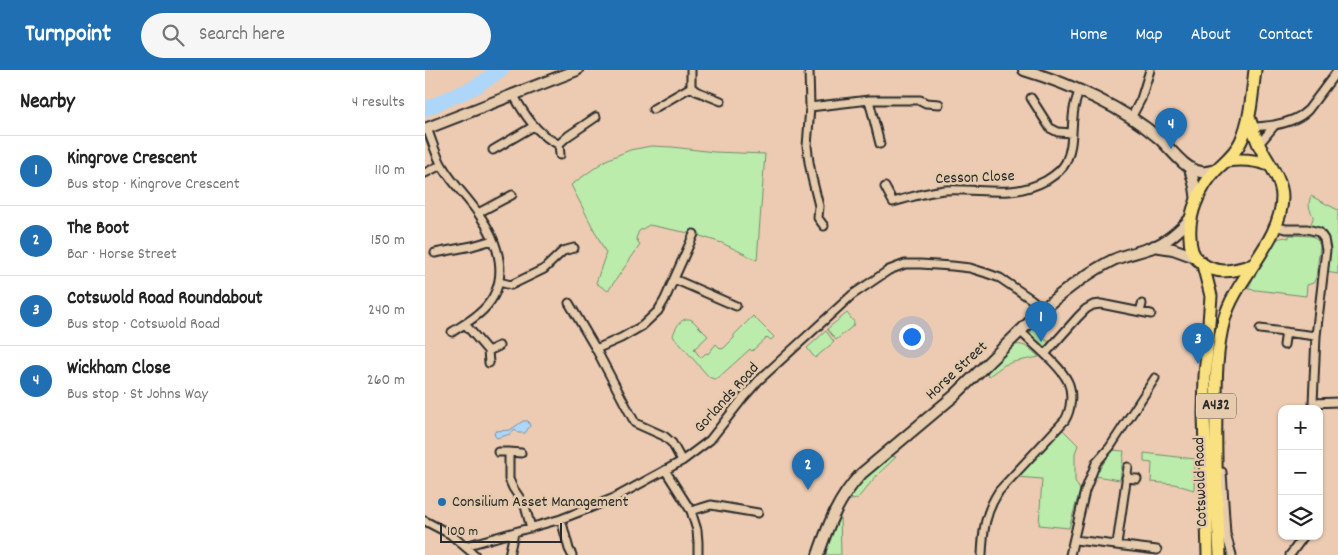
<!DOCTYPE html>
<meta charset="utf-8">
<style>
:root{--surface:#fff;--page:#f6f6f6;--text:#222;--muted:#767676;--line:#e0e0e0;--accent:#1f6fb2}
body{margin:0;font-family:Dekko,sans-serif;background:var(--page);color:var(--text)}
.controls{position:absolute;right:15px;bottom:15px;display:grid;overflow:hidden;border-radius:10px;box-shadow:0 1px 4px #0004}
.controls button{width:45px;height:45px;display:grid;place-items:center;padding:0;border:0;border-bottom:1px solid var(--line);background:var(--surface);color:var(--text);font:25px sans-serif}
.scale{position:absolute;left:15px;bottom:12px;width:122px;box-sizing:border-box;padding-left:5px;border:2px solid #2b2b2b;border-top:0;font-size:14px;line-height:18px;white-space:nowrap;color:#2b2b2b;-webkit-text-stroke:4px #e6cbad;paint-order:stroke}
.you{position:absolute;left:486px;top:266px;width:18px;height:18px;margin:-12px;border:4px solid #fff;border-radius:50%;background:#1a73e8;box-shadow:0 0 0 8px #1a73e833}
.badge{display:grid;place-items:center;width:32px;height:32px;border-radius:50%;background:var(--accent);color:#fff;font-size:16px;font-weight:700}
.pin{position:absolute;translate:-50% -41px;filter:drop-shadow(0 1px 2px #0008)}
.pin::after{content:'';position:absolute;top:26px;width:18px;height:15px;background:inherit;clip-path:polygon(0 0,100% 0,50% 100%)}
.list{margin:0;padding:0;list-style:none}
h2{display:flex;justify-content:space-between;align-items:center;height:65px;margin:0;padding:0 20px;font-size:21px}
h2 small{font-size:16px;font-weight:400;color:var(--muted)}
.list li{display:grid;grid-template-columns:32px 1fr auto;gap:15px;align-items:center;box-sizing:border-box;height:70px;padding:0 20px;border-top:1px solid var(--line)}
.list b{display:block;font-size:19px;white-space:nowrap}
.list p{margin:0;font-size:16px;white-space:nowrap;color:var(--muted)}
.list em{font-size:16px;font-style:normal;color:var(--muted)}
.icon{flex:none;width:28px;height:28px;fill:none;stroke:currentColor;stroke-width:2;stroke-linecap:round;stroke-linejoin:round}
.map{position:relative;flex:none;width:913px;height:485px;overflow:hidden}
header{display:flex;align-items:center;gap:30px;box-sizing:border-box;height:70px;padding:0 25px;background:var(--accent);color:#fff}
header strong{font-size:24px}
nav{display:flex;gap:28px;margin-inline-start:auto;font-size:18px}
.search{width:350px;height:45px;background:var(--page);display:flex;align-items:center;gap:12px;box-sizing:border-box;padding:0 18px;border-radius:28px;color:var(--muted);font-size:19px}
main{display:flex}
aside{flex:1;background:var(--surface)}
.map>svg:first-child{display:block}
.green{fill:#bbecac;stroke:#738c6c}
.water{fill:#aed6f8;stroke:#7a92a6}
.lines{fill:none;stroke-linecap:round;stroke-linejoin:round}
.river{stroke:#aed6f8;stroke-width:15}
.street-casing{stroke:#2b2b2b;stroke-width:11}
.secondary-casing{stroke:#2b2b2b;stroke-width:14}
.primary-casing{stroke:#2b2b2b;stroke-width:15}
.street{stroke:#e6cbad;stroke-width:7}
.secondary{stroke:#e6cbad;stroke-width:10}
.primary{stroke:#f9e181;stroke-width:11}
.poi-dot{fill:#1f6fb2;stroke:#e6cbad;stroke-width:2}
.labels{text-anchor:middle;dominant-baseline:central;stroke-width:5;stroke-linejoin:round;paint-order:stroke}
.shield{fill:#e6cbad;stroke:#635b52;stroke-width:1}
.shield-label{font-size:15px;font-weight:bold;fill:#2b2b2b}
.street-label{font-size:16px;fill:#2b2b2b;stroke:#e6cbad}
.poi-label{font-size:16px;fill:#2b2b2b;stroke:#e6cbad;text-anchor:start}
</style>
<header>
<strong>Turnpoint</strong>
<div class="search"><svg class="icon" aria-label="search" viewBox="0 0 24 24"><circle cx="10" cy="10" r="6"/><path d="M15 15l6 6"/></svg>Search here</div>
<nav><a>Home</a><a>Map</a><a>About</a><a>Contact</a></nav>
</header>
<main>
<aside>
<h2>Nearby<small>4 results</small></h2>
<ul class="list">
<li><span class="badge">1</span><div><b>Kingrove Crescent</b><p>Bus stop · Kingrove Crescent</p></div><em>110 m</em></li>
<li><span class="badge">2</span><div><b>The Boot</b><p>Bar · Horse Street</p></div><em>150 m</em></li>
<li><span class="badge">3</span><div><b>Cotswold Road Roundabout</b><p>Bus stop · Cotswold Road</p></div><em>240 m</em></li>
<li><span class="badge">4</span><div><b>Wickham Close</b><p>Bus stop · St Johns Way</p></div><em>260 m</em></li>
</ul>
</aside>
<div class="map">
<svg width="913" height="485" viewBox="0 0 913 485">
<rect width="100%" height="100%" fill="#eccbb2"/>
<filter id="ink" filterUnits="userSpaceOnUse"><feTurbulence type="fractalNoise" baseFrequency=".02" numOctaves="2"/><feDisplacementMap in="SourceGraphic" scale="10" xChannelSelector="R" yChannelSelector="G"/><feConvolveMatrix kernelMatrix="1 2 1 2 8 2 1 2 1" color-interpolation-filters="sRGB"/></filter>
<g filter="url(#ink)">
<path class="green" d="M 226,76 L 247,77 L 289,82 L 340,84 L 332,190 L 297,173 L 269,164 L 224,155 L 214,161 L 211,168 L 215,175 L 183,221 L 171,213 L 181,183 L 146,115 L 181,90 L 205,80 Z
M 886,126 L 913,140 L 913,204 L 901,202 C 903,181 911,163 885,155 C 892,144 885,145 884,135 C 884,134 885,127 886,126 Z
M 864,165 L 887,166 L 893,171 L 895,176 L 891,208 L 888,213 L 882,215 L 881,226 L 823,219 C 829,207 842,175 852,170 C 856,167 859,167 864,168 Z
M 422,243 L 429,252 L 429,255 L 411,270 L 402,259 Z
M 328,246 L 349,267 L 346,270 L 342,267 L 327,281 L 325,279 L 293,308 L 289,309 L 284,307 L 248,266 C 250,258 257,245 267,250 L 283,266 L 269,279 L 276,288 L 281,283 L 283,284 L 291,274 L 296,279 L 299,278 L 309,268 L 309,265 Z
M 615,248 L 618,252 L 620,265 L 618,268 L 625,273 C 616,284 602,268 607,258 C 609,254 612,251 615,248 Z
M 401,261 L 409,272 L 390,288 L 382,278 Z
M 589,275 C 601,273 606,280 614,287 L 588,292 L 579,295 L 564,306 L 561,301 Z
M 638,360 L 653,375 L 650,383 L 650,411 L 655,420 L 644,458 L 614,455 L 617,409 L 592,407 Z
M 687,380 L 699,381 L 695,410 L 670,406 Z
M 719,383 L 770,389 L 769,420 L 749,414 L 726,412 L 727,393 L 719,392 Z
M 465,386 L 471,387 L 452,405 L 432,429 L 421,431 L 438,408 Z
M 414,444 L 415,444 L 416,485 L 402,485 L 401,479 Z"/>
<path class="water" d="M 98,351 L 103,351 L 105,356 L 100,363 L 93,363 L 90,360 L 85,364 L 72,368 L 70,366 L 69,363 L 71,361 L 85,360 Z"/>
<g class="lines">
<path class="river" d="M 0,39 L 50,17 L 76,0"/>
<defs>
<path id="street" d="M 266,0 L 266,17 L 271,21 L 296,31
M 384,0 L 385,37 L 382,76 L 384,92 L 387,108 L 394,136 L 393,148 L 399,156
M 88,24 C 99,44 111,63 131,73 L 134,74 L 143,66 L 171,47
M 606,28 L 625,58 L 633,62 L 647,63
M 444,30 L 455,74
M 385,37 L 444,30 L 495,30 L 501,33 L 514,34
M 228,39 L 266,17
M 706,48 L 716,29 L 725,0
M 2,58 C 7,71 11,86 18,97 C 28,114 42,127 53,143 C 74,172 87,211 58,240 C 49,249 38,255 27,262
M 824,59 C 832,55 841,57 849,55 C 861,53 875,48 883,40 L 913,0
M 134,74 L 135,85
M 834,74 L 850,55
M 68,80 L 109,56
M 0,103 L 16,95
M 460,117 L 468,132 C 485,127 502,122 520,120 C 557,118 588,129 622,110 C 630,105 637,100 641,92 C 649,75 646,56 649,39 C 650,32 653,26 654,20
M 53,143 L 87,125
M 849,156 L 861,159 L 882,159 L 894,162 L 899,169 L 901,180 L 891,266 L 888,333 L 913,332
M 10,183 L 47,176 L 68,170
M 249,209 L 311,236
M 74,212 L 86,215 L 119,199 L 138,181 L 149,178
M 144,233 L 171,279 L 210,353 L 239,366 L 247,373 L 257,391
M 715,242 L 717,234
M 40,254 L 63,281
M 835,259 L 891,266
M 859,275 L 861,262
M 171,279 L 196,268 L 217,256 L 233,241 L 240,229 L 269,164
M 620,284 L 653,247 L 661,239 L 668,235 L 676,234 L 726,244
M 64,293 L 63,281 L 74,276
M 73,382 L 84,382 L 84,409 L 88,418 L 100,436 L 106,458
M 84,382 L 96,383
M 240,400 L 266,441 L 272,460 L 273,472 L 273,485
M 797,402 L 801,464 L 807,485
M 701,408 L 712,409
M 266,441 L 286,435 L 333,443
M 136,449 L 144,479 L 147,485
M 0,451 L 25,464 L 50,485
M 650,470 L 732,480
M 692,474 L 703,397
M 40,476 L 136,449 L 162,439 L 189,428 L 257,391 L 285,370 L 318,328 L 333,311 L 427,225 L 464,200 L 480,194 L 495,194 L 527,196 L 545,198 L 561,203 L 575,208 L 606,229 L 618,239
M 84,485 L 89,463
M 557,485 C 558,460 560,443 574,421 L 640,350 C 646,340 648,323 643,312 C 636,296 608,274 595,261
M 645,485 L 660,421 L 671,393 L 685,377 L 730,308
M 865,485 L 879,466"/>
<path id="secondary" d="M 599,0 C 645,14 698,37 735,69 C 747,80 759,99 776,102 C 781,103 786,101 791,100
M 0,59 L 152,0
M 765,99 L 770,117 L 772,131
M 729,176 L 748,179 L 770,187
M 393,485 C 404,453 413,429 436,404 L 529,326 L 618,239 C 639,221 662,203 688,190 C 701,184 715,182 728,177 C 742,172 755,160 765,149"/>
<path id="primary" d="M 802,91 C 817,89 830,90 844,95
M 778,195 L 786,226 L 780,306 L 779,344 L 783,485
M 828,195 C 809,201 790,206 774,191 C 767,185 765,176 765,167 C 763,144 775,117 791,100 C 800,91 810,84 816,71 C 826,49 827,24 830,0
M 795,485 C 792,437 790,389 791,340 C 791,311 791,279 799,250 C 810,208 857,171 857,127 C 857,109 842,91 834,75 C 830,66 827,56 824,47"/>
</defs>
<use href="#street" class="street-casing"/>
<use href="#secondary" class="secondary-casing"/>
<use href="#primary" class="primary-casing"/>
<use href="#street" class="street"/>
<use href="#secondary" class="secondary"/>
<use href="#primary" class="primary"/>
</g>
</g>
<circle class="poi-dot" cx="17" cy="432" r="5"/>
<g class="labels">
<rect class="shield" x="771" y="323.5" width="40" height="25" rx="4"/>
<g class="shield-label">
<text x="791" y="336">A432</text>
</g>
<g class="street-label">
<text transform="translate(550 108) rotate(-2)">Cesson Close</text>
<text transform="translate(532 301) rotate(-43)">Horse Street</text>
<text transform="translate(302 328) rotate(-48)">Gorlands Road</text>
<text transform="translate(776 412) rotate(-92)">Cotswold Road</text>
</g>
<g class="poi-label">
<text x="27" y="432">Consilium Asset Management</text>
</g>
</g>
</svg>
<div class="controls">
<button>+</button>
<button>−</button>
<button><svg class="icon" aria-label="layers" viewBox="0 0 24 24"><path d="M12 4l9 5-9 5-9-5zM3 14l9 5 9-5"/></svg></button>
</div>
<div class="scale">100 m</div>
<div class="you"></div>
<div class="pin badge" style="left:616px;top:272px">1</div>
<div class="pin badge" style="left:383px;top:420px">2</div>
<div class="pin badge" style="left:773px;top:294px">3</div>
<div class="pin badge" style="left:746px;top:79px">4</div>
</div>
</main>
